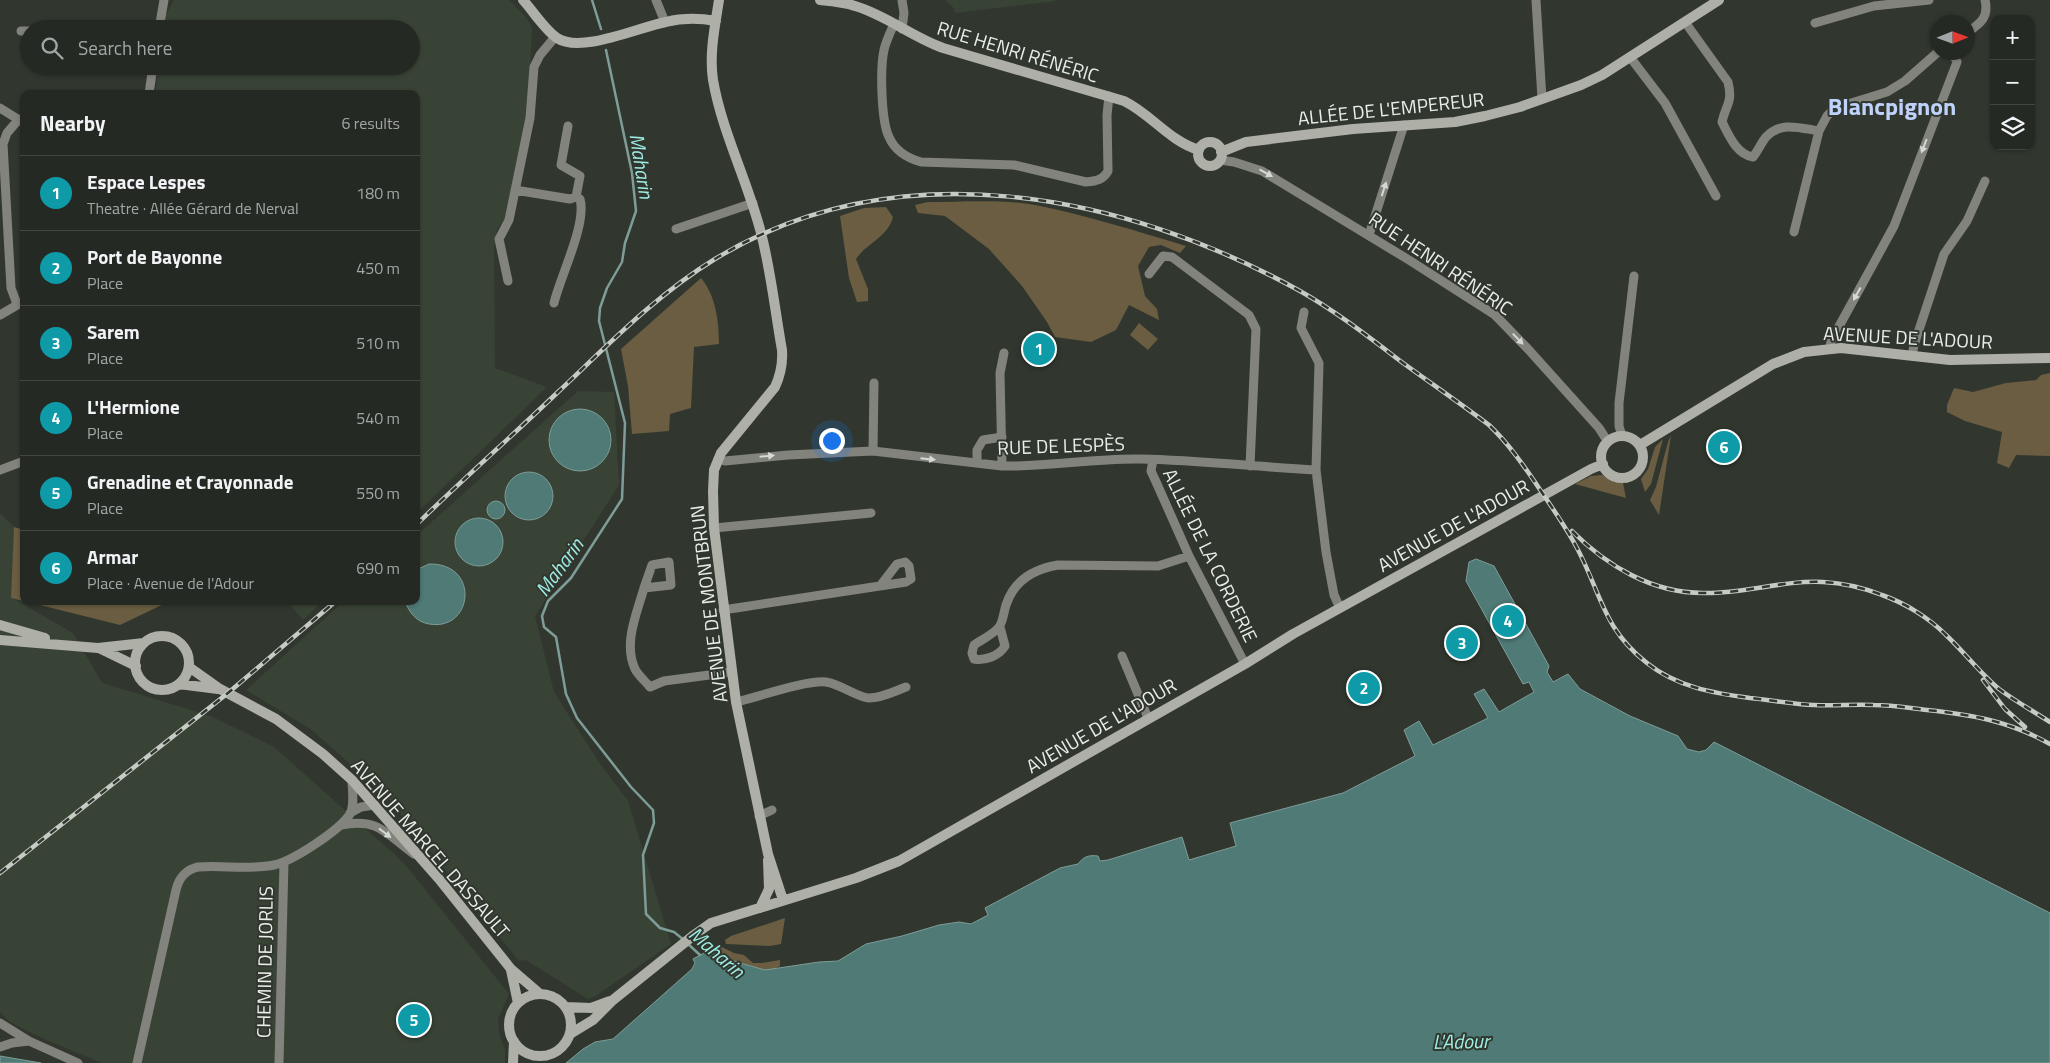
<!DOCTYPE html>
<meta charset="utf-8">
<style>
:root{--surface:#252923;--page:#2d312b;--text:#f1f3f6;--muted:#a3a6a6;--line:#424541;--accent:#95b6fd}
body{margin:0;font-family:"Titillium Web",sans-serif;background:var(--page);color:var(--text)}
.controls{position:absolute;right:15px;top:15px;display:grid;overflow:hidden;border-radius:10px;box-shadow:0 1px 4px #0004}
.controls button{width:45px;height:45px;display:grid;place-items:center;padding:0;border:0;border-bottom:1px solid var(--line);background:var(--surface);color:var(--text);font:25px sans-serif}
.compass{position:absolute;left:1930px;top:15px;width:45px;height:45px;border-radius:50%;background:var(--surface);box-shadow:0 1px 4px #0004;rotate:89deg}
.you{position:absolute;left:831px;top:440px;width:18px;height:18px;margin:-12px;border:4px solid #fff;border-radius:50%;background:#1a73e8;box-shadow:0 0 0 8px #1a73e833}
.badge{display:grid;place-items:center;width:32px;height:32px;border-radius:50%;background:var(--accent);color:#fff;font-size:16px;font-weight:700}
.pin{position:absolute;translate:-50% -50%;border:2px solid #fff;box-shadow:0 1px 5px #0006}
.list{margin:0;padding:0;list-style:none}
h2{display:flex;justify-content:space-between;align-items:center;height:65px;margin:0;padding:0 20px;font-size:21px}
h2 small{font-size:16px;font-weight:400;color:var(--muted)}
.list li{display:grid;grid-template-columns:32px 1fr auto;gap:15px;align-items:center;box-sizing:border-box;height:75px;padding:0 20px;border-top:1px solid var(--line)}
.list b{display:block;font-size:19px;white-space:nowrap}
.list p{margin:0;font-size:16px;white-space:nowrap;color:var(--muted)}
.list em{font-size:16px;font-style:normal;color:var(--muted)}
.icon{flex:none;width:28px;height:28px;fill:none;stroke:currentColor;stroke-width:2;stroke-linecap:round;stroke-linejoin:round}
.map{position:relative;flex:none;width:2050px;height:1063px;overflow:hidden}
.search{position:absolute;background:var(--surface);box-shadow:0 1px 4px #0004;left:20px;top:20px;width:400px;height:55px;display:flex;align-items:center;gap:12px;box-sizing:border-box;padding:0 18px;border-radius:28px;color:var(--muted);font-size:19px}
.panel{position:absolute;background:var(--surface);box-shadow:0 1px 4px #0004;left:20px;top:90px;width:400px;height:515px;border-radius:10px}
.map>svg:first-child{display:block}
.built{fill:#394335}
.green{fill:#6a5d41}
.water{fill:#4f7a76;stroke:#7e9d98}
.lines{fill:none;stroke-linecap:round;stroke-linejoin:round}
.stream{stroke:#7e9d98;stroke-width:2.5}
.street{stroke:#83837e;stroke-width:9}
.secondary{stroke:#aeafa7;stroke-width:10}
.rail-casing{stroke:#c6cbc5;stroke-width:4.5}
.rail{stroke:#31372f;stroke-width:2.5;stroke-dasharray:8;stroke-linecap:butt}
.oneway{fill:#d5d9d4}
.labels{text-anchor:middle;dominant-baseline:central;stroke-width:4;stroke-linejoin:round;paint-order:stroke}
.street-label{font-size:19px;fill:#eaeee9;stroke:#31372f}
.water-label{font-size:20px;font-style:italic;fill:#9eede4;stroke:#31372f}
.district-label{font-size:24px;font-weight:bold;fill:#bed2fa;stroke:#31372f}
</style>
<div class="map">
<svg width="2050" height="1063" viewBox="0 0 2050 1063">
<rect width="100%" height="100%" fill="#31372f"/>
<path class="built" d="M 174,0 L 509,0 L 526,17 L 532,28 L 528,119 L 505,218 L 497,229 L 494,246 L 495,368 L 547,387 L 416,514 L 416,94 L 155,94 L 159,66 L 411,66 L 411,29 L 164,29 L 166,15 Z
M 945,0 L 1055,0 L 1055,1 L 955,13 L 953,7 Z
M 578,391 L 614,392 L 619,485 L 535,616 L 554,692 L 600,764 L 628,801 L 671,944 L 594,997 L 588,999 L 526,960 L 519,961 L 384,794 L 312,730 L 246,690 L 344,601 L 416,601 L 416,536 Z
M 0,513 L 14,527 L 24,530 L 24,601 L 14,599 L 73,633 L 102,683 L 211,716 L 274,747 L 403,862 L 509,994 L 498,1019 L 500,1037 L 505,1050 L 505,1063 L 102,1063 L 44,1039 L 10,1022 L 2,1014 L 0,1011 Z
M 287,601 L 323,601 L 303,620 Z"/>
<path class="green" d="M 928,202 C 962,202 1001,199 1035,205 C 1086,215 1136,231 1186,246 L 1180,253 L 1161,245 L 1149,247 L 1138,266 L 1145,296 L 1157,309 L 1159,320 L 1129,305 L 1116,330 L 1091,342 L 1055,337 L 1047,322 L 1022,286 L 989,249 L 945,216 L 918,213 L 915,205 Z
M 886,207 L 893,217 C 888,237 867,243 856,259 L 868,289 L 868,301 L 857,302 L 849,278 L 840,216 L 864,208 Z
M 701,278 C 716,296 719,322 719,344 L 694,347 L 691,408 L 670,414 L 669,431 L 632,434 L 628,386 L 621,349 Z
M 1139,323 L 1158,339 L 1148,350 L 1130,335 Z
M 2050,373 L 2050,456 L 2016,455 L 2009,468 L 1997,463 L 2002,432 L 1965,421 L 1947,412 L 1947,405 L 1954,388 L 1973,392 L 2006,383 L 2036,380 L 2041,375 Z
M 1671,435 L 1659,515 L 1650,500 L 1656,487 L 1668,442 Z
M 1663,439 L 1651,484 L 1645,492 L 1641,479 L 1648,469 L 1655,447 Z
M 1602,475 L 1614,482 L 1623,483 L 1626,498 L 1575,484 L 1591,476 Z
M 14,527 L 24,530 L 24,601 L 11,598 Z
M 24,601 L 170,601 L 120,625 Z
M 785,918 L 781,944 L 770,946 L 726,944 L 725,940 L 731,936 Z
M 720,946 L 734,953 L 744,955 L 753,963 L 762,963 L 780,960 L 780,966 L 770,971 L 745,966 L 742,963 L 726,959 L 723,955 L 720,957 L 714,951 Z"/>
<path class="water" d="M549 440a31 31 0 1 1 62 0a31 31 0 1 1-62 0Z
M505 496a24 24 0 1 1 48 0a24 24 0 1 1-48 0Z
M487 510a9 9 0 1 1 18 0a9 9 0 1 1-18 0Z
M455 542a24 24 0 1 1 48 0a24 24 0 1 1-48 0Z
M 1476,559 L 1494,566 L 1549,666 L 1547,672 L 1553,682 L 1568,674 L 1580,689 L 1630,716 L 1678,736 L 1687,749 L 1699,752 L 1706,750 L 1714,742 L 2050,913 L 2050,1063 L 566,1063 L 583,1049 L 595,1042 L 613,1039 L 692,969 L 695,963 L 693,959 L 711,949 L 726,959 L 765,970 L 819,962 L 838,961 L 866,944 L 902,936 L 939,925 L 959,922 L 971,924 L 988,915 L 985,908 L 1060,868 L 1078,864 C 1084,856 1089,855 1098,856 L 1100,861 L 1108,860 L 1182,837 L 1189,860 L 1236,846 L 1230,823 L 1343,793 L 1415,756 L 1404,730 L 1419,721 L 1433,745 L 1488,718 L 1474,694 L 1484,689 L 1499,712 L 1534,692 L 1529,682 L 1523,684 L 1466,581 L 1469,562 Z
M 429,564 C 481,563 473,632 429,624 C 417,622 409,613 405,601 L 416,601 L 416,570 Z
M 0,1056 L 41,1063 L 0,1063 Z"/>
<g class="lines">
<path class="stream" d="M 592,0 L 601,29
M 606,50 L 632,173 L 636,211 L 625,243 L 622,262 L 607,288 L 600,308 L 599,321 L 625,423 L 622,499 L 571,578 L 548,601 L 542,616 L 544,627 L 556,637 L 566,694 L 577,718 L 631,787 L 653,810 L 654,823 L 643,855 L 646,914 L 660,928 L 674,932 L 684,940
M 688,944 L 700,955"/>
<path class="street" d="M 656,0 L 665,22
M 1536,0 L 1542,99
M 1685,22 L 1728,82 C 1733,103 1726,104 1722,122 C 1729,135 1736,154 1753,157 C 1758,151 1761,143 1766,137 C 1781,121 1800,128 1819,131
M 1815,23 L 1874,6 L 1929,0
M 894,24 C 890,33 886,41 884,50 C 880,68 881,121 889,137 C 895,151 907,158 921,162 L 1014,165 L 1086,182 C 1096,181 1103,180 1108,171 L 1107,115 L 1109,96
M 159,29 L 164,0
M 902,29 L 904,13 L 902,0
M 21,31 L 29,31
M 1968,32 C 1981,23 1989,17 1985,0
M 1630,57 L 1665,103 L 1716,196
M 149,94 L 153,66
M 0,108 L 24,123
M 568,126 L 561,165 L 580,176 L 576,197
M 1220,160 L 1234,162 L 1262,171 L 1409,260 L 1495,315 L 1528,349 L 1599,428 L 1608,442
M 515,190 L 570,199 L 576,197 L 580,199 C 587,224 560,277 554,303
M 676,229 L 753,203
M 1794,232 L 1819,131 L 1827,116 L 1835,108 L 1887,92 L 1905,81 L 1938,52
M 1369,235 L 1404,125
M 1149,274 L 1163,256 L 1172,257 L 1249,315 L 1256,329 L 1250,466
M 508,281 L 499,239 L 509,220 L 530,118 L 534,67 L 540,55 L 555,37
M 17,304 L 11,288 L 3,144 L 7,133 L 19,119
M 1304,312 L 1301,328 L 1319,363 L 1316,470 L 1326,552 L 1334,595 L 1340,608
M 0,315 L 24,301
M 1830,348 L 1831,341 L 1894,226 L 1957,62 L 1952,52
M 1912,356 L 1914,345 L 1944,254 L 1967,221 L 1985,181
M 1622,436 L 1619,426 L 1619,403 L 1634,276
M 873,451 L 874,383
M 718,459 L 725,461 L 788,455 L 873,451 L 1002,466 C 1048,467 1094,458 1140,459 C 1199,460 1257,467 1316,470
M 1153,460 L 1151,471 L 1157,484 L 1189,556 L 1245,664
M 977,463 L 977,450 L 983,440 L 1002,437
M 1002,466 L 1000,373 L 1004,353
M 0,470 L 24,461
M 714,528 L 871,513
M 644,588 L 652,565 L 669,562 L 671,585 L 644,588 C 637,613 623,643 635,669 C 638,675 645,681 650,687 L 664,681 L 732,672
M 723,610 L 906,582 L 911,579 L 909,566 L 905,562 L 897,564 L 880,586
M 1000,627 L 1005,646 C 999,656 985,661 974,659 L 972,653 L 974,645 C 981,640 994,634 999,627 C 1003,622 1004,611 1006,605 C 1014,580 1034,569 1058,565 L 1158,566 L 1189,556
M 1122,656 L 1148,718
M 736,702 C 758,697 806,680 826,682 C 840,684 859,698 869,698 C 882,698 895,691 906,687
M 350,813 L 361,807 L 375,805
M 759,816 L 772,810
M 341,825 C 379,818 385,833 414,854
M 0,1023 L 29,1041 L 78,1063
M 0,1047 L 12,1043 L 29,1041
M 137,1063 L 176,890 C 179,878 185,870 198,867 C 222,865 250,870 274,865 C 293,861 340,830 350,814 C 355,805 352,791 352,780
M 279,1063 L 284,862"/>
<path class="secondary" d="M 523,0 C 533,11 545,30 557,38 C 581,54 639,27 666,22 C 682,18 699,18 716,21
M 719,0 C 715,26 709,54 713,80 C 722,132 748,182 761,233 C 771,271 775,311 782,350 C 783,364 781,374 775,387 L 721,453 L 714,470 L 713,491 L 714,528 L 736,702 L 768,854 L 783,900
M 820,0 C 831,1 844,2 855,6 C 886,15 912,37 943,48 L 1124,101 C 1151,114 1169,141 1199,150
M1198 154a12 12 0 1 1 24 0a12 12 0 1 1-24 0Z
M 1221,152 L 1246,142 L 1353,129 L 1455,122 L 1485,116 L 1520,107 L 1581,85 L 1602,75 L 1719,0
M1601 457a21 21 0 1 1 42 0a21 21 0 1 1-42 0Z
M 1640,445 L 1773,364 L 1804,352 L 1841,348 L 1950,360 L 2050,358
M 0,625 L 45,638
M135 663a27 27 0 1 1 54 0a27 27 0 1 1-54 0Z
M 0,640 L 98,648 L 144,643
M 99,648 L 136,666
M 189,667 L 220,689 L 276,719 L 323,754 L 352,780 L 439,879 L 511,969 L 540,994
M 179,684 L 218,689
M 760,908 L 769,889 L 768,860
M 511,970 L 518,1003
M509 1025a31 31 0 1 1 62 0a31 31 0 1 1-62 0Z
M 566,1007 L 591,1008 L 610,1001
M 570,1034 L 593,1020 L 613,1000 L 694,935 L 711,923 L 856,878 L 899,861 L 1245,664 L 1293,634 L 1591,469 L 1603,464
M 513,1063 L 514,1041"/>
<defs>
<path id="rail" d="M 416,525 C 462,480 511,437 558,392 C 608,345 656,295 715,259 C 898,148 1123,193 1300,291 C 1337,312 1370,338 1403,363 C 1432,384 1461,404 1489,425 C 1511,446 1526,469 1543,494 C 1555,512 1567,529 1577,548 C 1601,593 1603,629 1647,663 C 1677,687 1713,693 1750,698 C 1771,700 1792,704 1814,705 C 1834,706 1854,704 1874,705 C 1892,705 1909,708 1927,710 C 1973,715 2009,721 2050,744
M 1572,531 C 1607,566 1652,593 1703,593 C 1743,594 1783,580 1823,582 C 1843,583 1864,588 1882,595 C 1905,603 1929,618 1946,635 C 1964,652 1980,673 1999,689 C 2015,701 2033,711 2050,722
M 1983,680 L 2005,709 L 2025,727
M 0,873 L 228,693 L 336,601"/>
</defs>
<use href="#rail" class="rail-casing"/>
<use href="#rail" class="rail"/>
</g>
<defs><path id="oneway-solid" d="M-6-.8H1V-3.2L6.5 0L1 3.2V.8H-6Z" transform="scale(1.25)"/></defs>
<g class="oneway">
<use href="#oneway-solid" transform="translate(1924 146) rotate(111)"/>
<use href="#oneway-solid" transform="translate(1266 173) rotate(29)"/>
<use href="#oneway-solid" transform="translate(1384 189) rotate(-72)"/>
<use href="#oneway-solid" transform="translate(1857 294) rotate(119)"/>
<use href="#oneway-solid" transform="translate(1518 339) rotate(46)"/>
<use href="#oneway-solid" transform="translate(767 456) rotate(-5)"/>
<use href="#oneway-solid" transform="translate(928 459) rotate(6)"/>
<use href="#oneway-solid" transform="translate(385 833) rotate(37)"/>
</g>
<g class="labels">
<g class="street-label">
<text transform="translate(1018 51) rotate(17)">RUE HENRI RÉNÉRIC</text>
<text transform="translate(1391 108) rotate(-6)">ALLÉE DE L'EMPEREUR</text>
<text transform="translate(1441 263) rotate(34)">RUE HENRI RÉNÉRIC</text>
<text transform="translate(1908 337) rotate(3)">AVENUE DE L'ADOUR</text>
<text transform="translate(1061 445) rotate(-2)">RUE DE LESPÈS</text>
<text transform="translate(1453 525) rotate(-29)">AVENUE DE L'ADOUR</text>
<text transform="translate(1211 555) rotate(64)">ALLÉE DE LA CORDERIE</text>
<text transform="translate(708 604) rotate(-97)">AVENUE DE MONTBRUN</text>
<text transform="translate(1101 725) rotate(-30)">AVENUE DE L'ADOUR</text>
<text transform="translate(431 848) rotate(49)">AVENUE MARCEL DASSAULT</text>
<text transform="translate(264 962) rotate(-89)">CHEMIN DE JORLIS</text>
</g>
<g class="water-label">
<text transform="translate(642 166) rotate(81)">Maharin</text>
<text transform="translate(559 567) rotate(-54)">Maharin</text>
<text transform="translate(717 952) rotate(41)">Maharin</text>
<text transform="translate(1461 1041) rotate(-1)">L'Adour</text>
</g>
<g class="district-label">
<text x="1892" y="106">Blancpignon</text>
</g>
</g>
</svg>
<div class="controls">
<button>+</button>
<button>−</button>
<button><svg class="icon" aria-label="layers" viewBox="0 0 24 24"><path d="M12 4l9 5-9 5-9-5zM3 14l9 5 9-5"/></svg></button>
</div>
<svg class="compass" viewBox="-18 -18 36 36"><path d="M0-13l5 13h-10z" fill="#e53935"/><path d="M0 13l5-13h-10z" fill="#a3a6a6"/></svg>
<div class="you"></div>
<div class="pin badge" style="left:1039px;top:349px;background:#0f9aa8">1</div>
<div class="pin badge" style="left:1364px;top:688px;background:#0f9aa8">2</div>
<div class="pin badge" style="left:1462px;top:643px;background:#0f9aa8">3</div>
<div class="pin badge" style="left:1508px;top:621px;background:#0f9aa8">4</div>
<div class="pin badge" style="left:414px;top:1020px;background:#0f9aa8">5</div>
<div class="pin badge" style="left:1724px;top:447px;background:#0f9aa8">6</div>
<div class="search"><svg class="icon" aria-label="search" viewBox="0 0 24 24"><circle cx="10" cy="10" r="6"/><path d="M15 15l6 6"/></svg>Search here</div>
<section class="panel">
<h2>Nearby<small>6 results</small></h2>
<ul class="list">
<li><span class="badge" style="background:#0f9aa8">1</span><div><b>Espace Lespes</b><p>Theatre · Allée Gérard de Nerval</p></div><em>180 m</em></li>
<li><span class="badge" style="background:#0f9aa8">2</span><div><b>Port de Bayonne</b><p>Place</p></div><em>450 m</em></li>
<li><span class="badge" style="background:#0f9aa8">3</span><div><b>Sarem</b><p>Place</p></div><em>510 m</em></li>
<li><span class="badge" style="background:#0f9aa8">4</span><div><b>L'Hermione</b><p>Place</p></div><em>540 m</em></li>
<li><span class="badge" style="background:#0f9aa8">5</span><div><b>Grenadine et Crayonnade</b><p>Place</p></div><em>550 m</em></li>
<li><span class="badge" style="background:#0f9aa8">6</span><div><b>Armar</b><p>Place · Avenue de l'Adour</p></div><em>690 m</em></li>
</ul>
</section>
</div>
